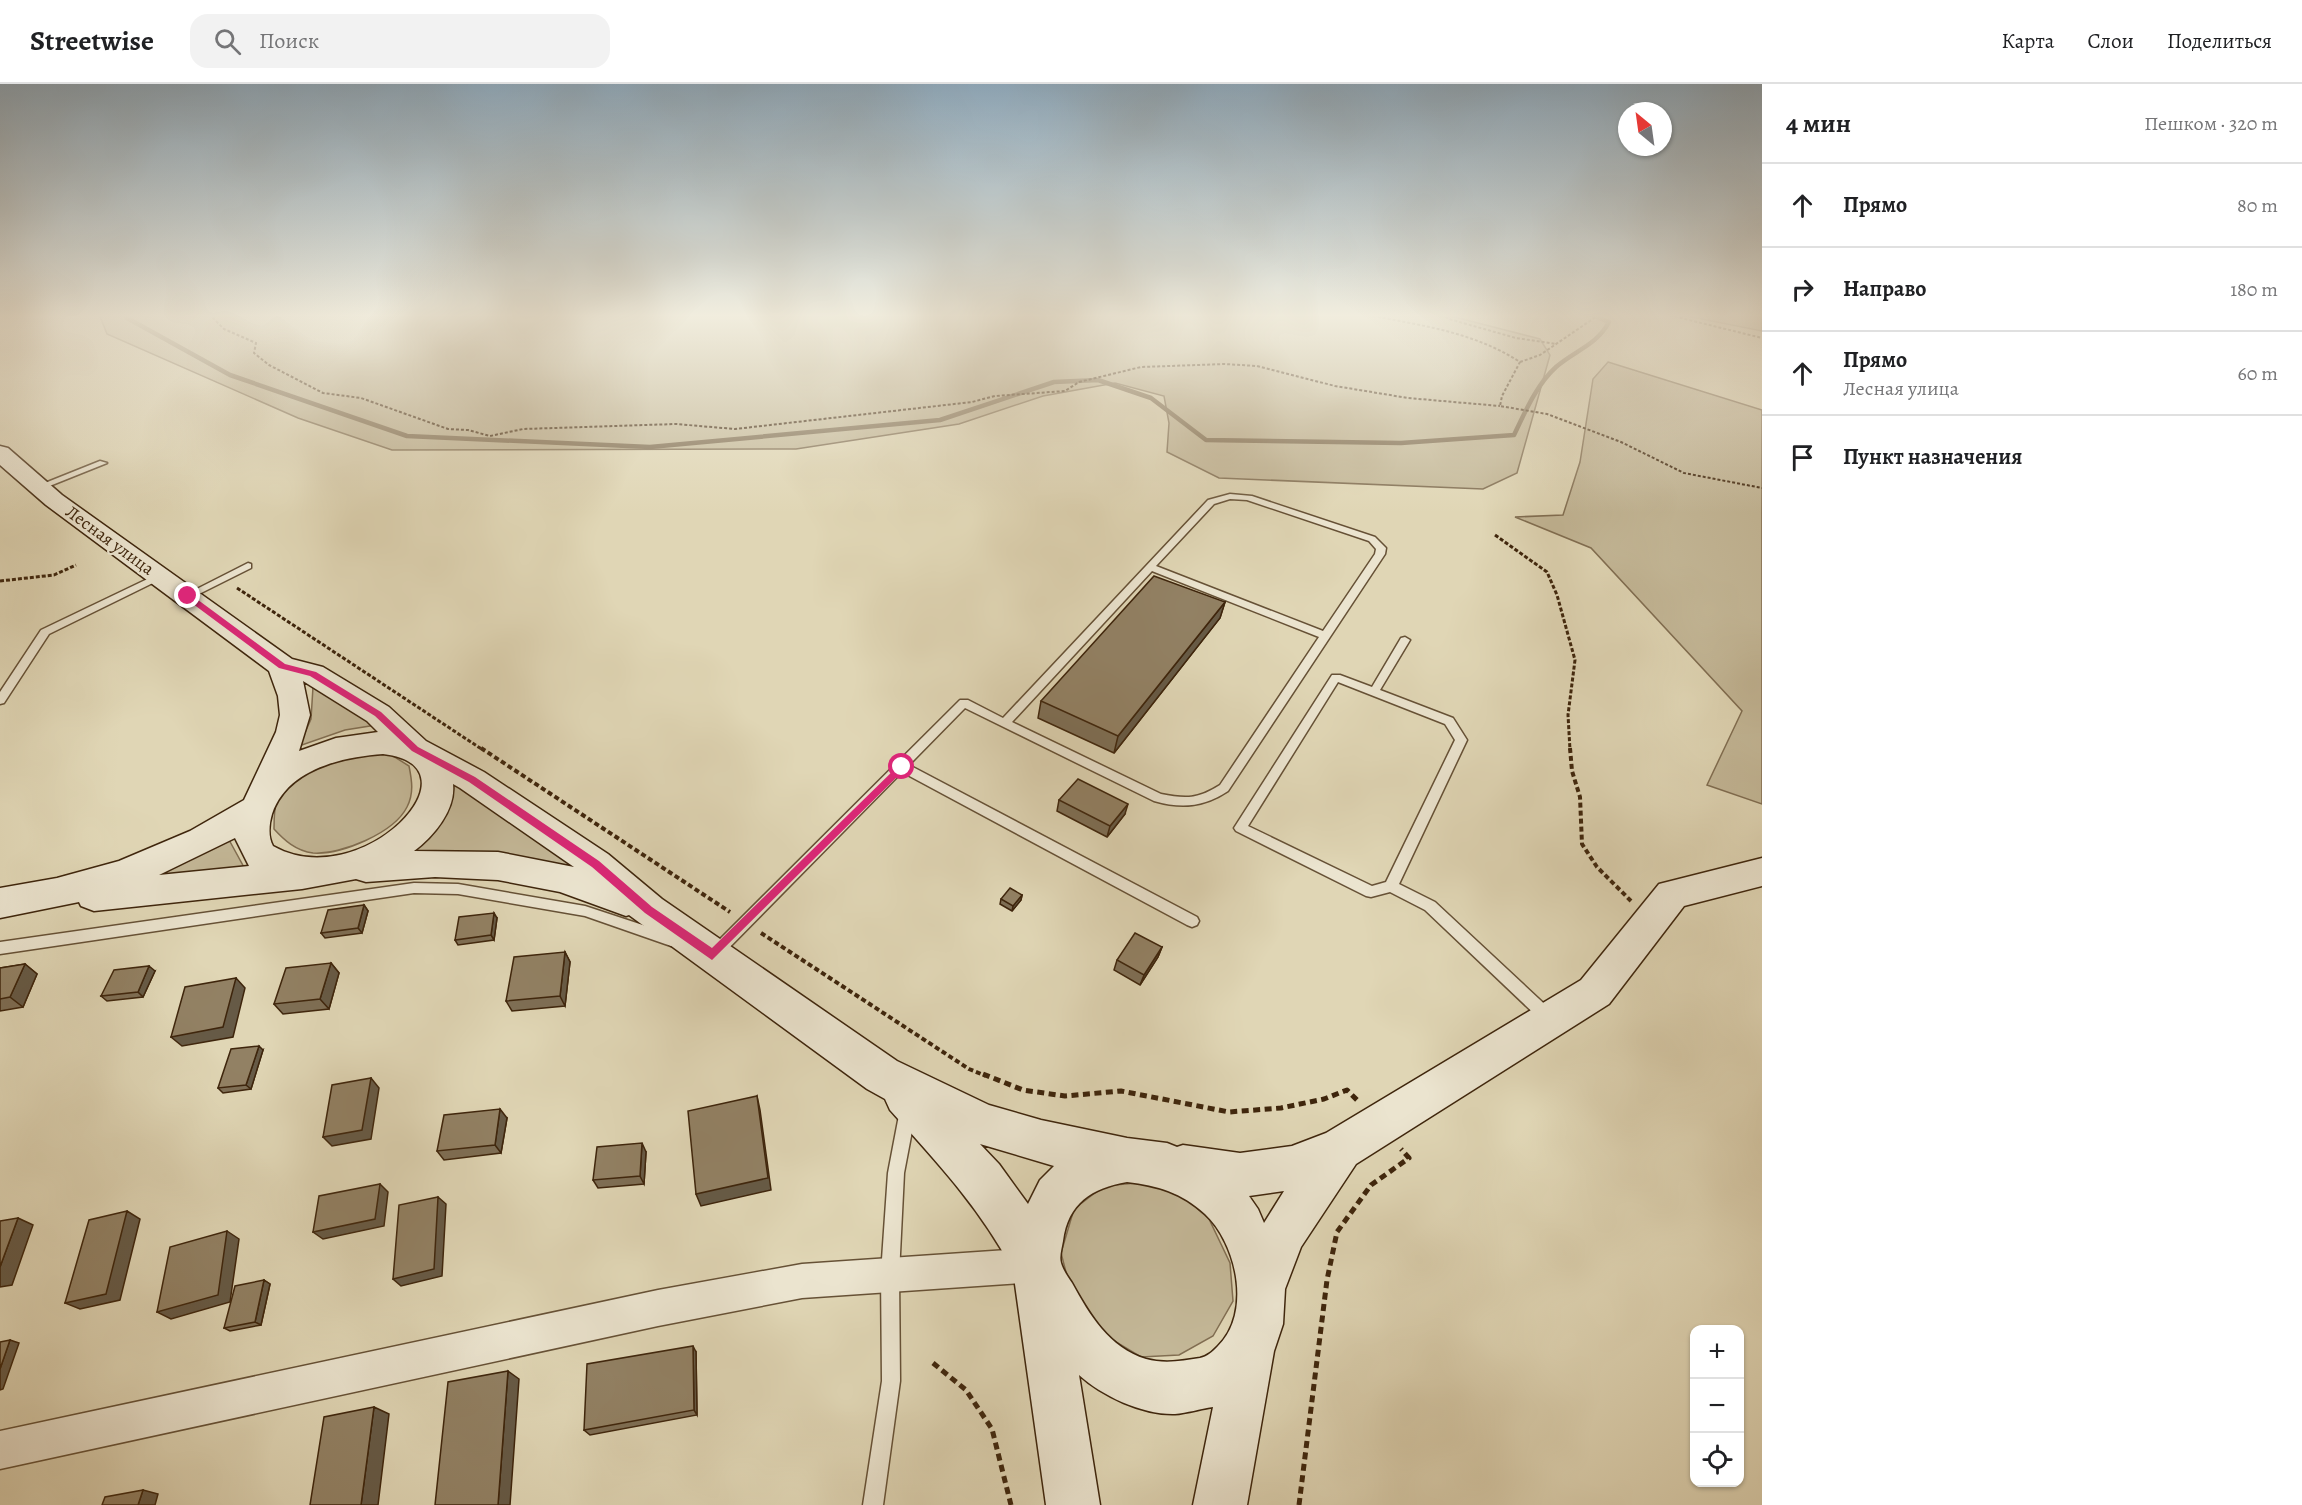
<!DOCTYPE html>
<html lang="ru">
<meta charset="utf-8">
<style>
:root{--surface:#fff;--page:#f2f2f2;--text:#202124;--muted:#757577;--line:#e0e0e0}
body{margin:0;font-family:Alegreya,serif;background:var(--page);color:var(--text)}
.controls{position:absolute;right:18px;bottom:18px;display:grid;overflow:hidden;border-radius:12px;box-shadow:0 2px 4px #0004}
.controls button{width:54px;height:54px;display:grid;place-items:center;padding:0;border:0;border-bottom:2px solid var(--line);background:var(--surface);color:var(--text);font:30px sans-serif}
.compass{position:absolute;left:1618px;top:18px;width:54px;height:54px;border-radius:50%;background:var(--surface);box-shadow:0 2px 4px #0004;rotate:331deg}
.stop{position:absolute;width:18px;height:18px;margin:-14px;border:4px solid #db2777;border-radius:50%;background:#fff}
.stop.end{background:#db2777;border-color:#fff;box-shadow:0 2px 6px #0008}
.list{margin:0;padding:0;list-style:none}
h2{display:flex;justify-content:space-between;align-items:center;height:78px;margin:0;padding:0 24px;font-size:26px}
h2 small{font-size:20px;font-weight:400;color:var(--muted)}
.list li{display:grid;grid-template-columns:39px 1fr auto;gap:18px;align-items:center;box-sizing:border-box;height:84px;padding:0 24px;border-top:2px solid var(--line)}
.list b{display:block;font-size:22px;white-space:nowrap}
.list p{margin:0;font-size:20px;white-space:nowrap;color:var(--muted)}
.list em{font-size:20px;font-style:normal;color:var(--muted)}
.icon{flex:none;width:33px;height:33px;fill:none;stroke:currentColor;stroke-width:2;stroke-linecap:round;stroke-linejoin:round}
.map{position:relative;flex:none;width:1762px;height:1421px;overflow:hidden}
header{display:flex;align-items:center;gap:36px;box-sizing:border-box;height:84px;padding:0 30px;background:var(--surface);border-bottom:2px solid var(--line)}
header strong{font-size:28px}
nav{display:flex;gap:33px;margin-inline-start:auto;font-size:21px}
.search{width:420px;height:54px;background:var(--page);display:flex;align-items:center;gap:15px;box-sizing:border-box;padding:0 21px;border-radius:18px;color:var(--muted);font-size:22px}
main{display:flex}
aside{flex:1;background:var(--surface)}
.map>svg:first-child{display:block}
.green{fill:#c4b898;stroke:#816e52;stroke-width:1.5}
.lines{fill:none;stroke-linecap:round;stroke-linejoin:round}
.stream{stroke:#7e6b4f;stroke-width:4.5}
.lane-casing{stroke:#665136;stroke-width:3}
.street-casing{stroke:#665136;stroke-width:3}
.secondary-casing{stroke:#3e250c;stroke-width:3}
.path-far3{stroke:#3e250c;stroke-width:2;stroke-dasharray:3 2;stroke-linecap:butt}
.path-far2{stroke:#3e250c;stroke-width:3;stroke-dasharray:4 2;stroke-linecap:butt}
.path-far1{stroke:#3e250c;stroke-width:4;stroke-dasharray:5 3;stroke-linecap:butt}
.path{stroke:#3e250c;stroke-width:5;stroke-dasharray:7 4.5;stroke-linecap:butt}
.lane{fill:#ebe4cf;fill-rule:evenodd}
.street{fill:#ebe4cf;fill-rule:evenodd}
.secondary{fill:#ebe4cf;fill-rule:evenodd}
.wall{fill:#7e6f56;stroke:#3e250c;stroke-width:1.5}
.shaded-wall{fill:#665a46;stroke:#3e250c;stroke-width:1.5}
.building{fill:#928164;stroke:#3e250c;stroke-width:1.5}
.route{fill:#db2777}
.labels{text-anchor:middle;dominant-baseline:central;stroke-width:4.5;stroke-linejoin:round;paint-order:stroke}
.far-street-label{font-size:18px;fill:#3e250c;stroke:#ebe4cf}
</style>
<header>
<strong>Streetwise</strong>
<div class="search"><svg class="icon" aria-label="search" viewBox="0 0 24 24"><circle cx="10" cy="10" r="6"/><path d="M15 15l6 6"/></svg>Поиск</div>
<nav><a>Карта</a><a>Слои</a><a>Поделиться</a></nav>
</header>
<main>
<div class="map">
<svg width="1762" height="1421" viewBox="0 0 1762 1421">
<rect width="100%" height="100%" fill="#e0d6b5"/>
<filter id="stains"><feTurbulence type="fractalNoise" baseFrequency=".00333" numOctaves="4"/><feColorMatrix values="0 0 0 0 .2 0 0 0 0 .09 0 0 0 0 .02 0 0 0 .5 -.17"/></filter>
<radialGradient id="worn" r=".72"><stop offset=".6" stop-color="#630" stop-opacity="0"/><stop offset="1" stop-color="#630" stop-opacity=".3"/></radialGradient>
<path class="green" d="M 99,230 L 1443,230 L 1540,255 L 1550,271 L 1517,389 L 1483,405 L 1219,394 L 1167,368 L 1169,339 L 1164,312 L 1115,299 L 1043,312 L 959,340 L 796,365 L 392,366 L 298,334 L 107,250 Z
M 1677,230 L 1762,230 L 1762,247 Z
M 1608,278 L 1762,326 L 1762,720 L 1707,701 L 1742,627 L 1591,464 L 1515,433 L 1563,431 L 1580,378 L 1593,295 Z
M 313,603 L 376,641 L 345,646 L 299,662 L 311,635 Z
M 359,668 L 390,670 L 409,682 C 412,697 414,709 407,723 C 394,749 341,771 313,769 C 296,767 284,756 274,745 C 274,736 274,724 277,717 C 293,686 328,677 359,668 Z
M 453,699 L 597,792 L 401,771 Z
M 228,754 L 246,787 L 124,801 Z
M 1147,1098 L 1183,1112 L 1209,1135 L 1230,1179 L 1233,1217 L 1213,1252 L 1179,1271 L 1141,1273 L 1101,1249 L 1072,1211 L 1061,1169 L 1074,1125 L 1104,1102 Z"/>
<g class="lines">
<path class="stream" d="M 126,230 L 127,234 L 230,291 L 407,352 L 650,363 L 940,336 L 1054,298 L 1098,296 L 1151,314 L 1206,356 L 1401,359 L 1514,351 C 1525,328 1537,300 1556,283 C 1574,267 1597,261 1609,238 L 1590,230"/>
<defs>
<path id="lane" d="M 100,377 L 107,379 L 42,405 L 35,403 Z
M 1230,410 L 1252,412 L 1375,453 L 1386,464 L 1385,470 L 1228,707 C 1204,723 1182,725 1154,717 L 965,624 L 909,681 L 1197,833 L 1199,837 L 1197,841 L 1192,843 L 1187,841 L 902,688 L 720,873 L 715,875 L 710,873 L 708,869 L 710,865 L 960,616 L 968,616 L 1003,634 L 1208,416 ZM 1230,415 L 1247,416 L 1369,457 L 1376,465 L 1375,470 L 1323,547 L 1156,482 L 1214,420 ZM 1152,487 L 1319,553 L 1220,701 C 1198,715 1186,715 1161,710 L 1012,638 Z
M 248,479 L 251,480 L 251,484 L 191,514 L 185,514 L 183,512 Z
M 160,489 L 163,490 L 163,494 L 49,550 L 4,619 L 0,620 L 0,608 L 41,546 Z
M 1405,553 L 1410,556 L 1380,606 L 1453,634 L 1467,656 L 1399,800 L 1435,818 L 1553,928 L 1555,933 L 1553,938 L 1548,940 L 1543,938 L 1425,826 L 1390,808 L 1371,813 L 1366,812 L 1236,747 L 1234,744 L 1332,591 L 1340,591 L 1372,603 L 1401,554 ZM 1338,598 L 1445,640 L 1455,656 L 1386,798 L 1372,802 L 1248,742 Z
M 414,799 L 458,800 L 585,822 L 676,852 L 678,856 L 676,860 L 671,862 L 585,832 L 458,810 L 414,809 L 0,870 L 0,858 Z
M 908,1019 L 913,1021 L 916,1026 L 904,1089 L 899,1190 L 900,1297 L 883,1421 L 863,1421 L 882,1297 L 881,1190 L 888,1089 L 900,1026 L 903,1021 Z"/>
<path id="street" d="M 1036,1164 L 1048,1169 L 1053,1181 L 1048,1193 L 1036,1198 L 802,1214 L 658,1242 L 0,1385 L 0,1347 L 658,1206 L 802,1180 Z"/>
<path id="secondary" d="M 0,362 L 8,364 L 62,411 L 292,575 L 323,583 L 389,623 L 426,657 L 484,688 L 608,770 L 662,815 L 897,977 L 989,1021 L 1041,1036 L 1127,1054 L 1167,1059 L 1177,1063 L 1183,1061 L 1240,1069 L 1292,1062 L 1326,1049 L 1581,896 L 1659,800 L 1762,774 L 1762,802 L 1684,822 L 1609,920 L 1356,1080 L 1301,1163 L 1285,1205 L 1283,1240 L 1274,1267 L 1247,1421 L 1193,1421 L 1213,1323 C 1200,1325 1187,1329 1175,1330 C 1143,1331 1102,1312 1079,1291 L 1100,1421 L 1046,1421 L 1013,1186 C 980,1124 937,1078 890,1026 L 885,1015 L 867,1005 L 629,831 L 626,832 L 560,808 L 498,796 L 435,793 L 366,798 L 356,795 L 302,805 L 94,827 L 81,822 L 79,818 L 0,834 L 0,804 L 57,794 L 119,777 L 190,747 L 244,716 L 276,648 L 280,631 L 278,612 L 269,587 L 46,421 L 0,381 ZM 303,597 L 367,637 L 378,648 L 336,654 L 299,667 L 310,631 ZM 383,670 C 486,682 361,812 273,762 C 268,753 269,740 272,730 C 287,685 342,673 383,670 ZM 453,700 L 460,704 L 574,783 L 498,768 L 414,767 C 433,753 456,726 453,700 ZM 235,754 L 249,782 L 159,791 ZM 980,1060 L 1054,1082 L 1040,1096 L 1028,1120 L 999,1080 ZM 1127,1098 C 1158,1102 1181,1108 1205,1130 C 1237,1160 1252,1229 1218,1262 C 1212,1268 1208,1272 1200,1274 C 1182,1277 1164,1280 1146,1275 C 1109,1264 1089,1230 1072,1199 C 1068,1193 1063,1186 1061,1179 C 1059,1173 1062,1163 1063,1157 C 1068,1119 1092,1104 1127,1098 ZM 1284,1107 L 1264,1139 L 1258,1125 L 1249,1112 Z"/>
</defs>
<use href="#lane" class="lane-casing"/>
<use href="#street" class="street-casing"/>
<use href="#secondary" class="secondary-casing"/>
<path class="path-far3" d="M 209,230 L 224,245 L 256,259 L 254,269 L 269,281 L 323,309 L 361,314 L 448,345 L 468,346 L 490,352 L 523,345 L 676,340 L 735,345 L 972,318 L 995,312 L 1065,307 L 1079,298 L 1141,283 L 1225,280 L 1257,282 L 1335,302 L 1408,314 L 1500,322
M 1363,230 C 1418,241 1472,247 1520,278 L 1502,312 L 1500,322 L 1547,330 L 1621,358 L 1684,389 L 1762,404
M 1441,230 L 1449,235 L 1516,254 L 1556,260
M 1665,230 L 1762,254
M 1520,278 L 1540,271 L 1600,230"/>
<path class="path-far2" d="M 1495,451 L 1547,488 L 1557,511 L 1575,576 L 1568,631 L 1570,666
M 0,497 L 54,491 L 76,481
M 237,504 L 483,666"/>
<path class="path-far1" d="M 481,664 L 730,828
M 1570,664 L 1572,687 L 1580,713 L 1582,760 L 1597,783 L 1631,817
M 761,849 L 969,985 L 986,992"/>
<path class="path" d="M 983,990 L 1023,1006 L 1065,1012 L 1121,1007 L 1229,1028 L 1281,1024 L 1324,1015 L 1347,1006 L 1358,1017
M 933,1279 L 966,1306 L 992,1345 L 1011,1421
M 1299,1421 L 1327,1196 L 1337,1148 L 1371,1101 L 1409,1074 L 1401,1065"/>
<use href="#lane" class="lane"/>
<use href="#street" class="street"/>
<use href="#secondary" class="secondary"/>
</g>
<path class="wall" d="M 1225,518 L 1220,534 L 1114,669 L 1038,634 L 1041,617 Z
M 1059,716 L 1125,730 L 1107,753 L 1057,727 Z
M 1022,811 L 1021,816 L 1012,827 L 1000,820 L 1001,815 Z
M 364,821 L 368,827 L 362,849 L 325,854 L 321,849 Z
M 497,834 L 494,856 L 458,861 L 455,856 Z
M 1162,863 L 1158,873 L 1140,901 L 1114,886 L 1117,876 Z
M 565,868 L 570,878 L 565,922 L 512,927 L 506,917 Z
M 331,879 L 339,889 L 329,925 L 283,930 L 274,920 Z
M 25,880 L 37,890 L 23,923 L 0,927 L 0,884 Z
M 155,887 L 143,913 L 107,917 L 101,912 Z
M 263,966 L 251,1005 L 223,1009 L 218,1004 Z
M 507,1034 L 501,1069 L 444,1076 L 437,1067 Z
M 646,1068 L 644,1100 L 598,1104 L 593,1096 Z
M 264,1196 L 270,1200 L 261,1241 L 230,1247 L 224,1244 Z
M 696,1268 L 697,1331 L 590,1351 L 584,1346 Z"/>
<path class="shaded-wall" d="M 1225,518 L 1220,534 L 1114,669 L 1118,652 Z
M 1128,720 L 1125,730 L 1107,753 L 1110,742 Z
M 1022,811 L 1021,816 L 1012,827 L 1013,822 Z
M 364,821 L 368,827 L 362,849 L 358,844 Z
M 494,829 L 497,834 L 494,856 L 491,851 Z
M 1162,863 L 1158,873 L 1140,901 L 1144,891 Z
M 565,868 L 570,878 L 565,922 L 560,912 Z
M 331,879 L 339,889 L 329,925 L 320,915 Z
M 25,880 L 37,890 L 23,923 L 10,913 Z
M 149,882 L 155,887 L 143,913 L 138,908 Z
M 236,894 L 245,904 L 233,953 L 182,962 L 171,953 Z
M 259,962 L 263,966 L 251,1005 L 246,1001 Z
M 371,994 L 379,1004 L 371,1055 L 332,1062 L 323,1053 Z
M 757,1012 L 760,1026 L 771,1106 L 701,1122 L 696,1110 Z
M 500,1025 L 507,1034 L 501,1069 L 495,1061 Z
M 642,1059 L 646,1068 L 644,1100 L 640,1092 Z
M 380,1100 L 388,1108 L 384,1142 L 323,1155 L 313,1148 Z
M 438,1113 L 446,1120 L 442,1192 L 401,1202 L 393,1195 Z
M 127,1127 L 140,1135 L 120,1216 L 80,1225 L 65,1219 Z
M 18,1134 L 33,1141 L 12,1201 L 0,1203 L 0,1183 Z
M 227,1147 L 239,1155 L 230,1218 L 171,1235 L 157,1228 Z
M 264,1196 L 270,1200 L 261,1241 L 255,1238 Z
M 10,1256 L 19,1259 L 3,1305 L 0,1306 L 0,1285 Z
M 693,1262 L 696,1268 L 697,1331 L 694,1326 Z
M 508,1287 L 519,1295 L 510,1421 L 498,1421 Z
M 374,1323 L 389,1330 L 378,1421 L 361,1421 Z
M 143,1406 L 158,1410 L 155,1421 L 138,1421 Z"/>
<path class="building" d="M 1154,492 L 1225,518 L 1118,652 L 1041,617 Z
M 1078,695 L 1128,720 L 1110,742 L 1059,716 Z
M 1010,804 L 1022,811 L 1013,822 L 1001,815 Z
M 364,821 L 358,844 L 321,849 L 328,826 Z
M 494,829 L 491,851 L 455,856 L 459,833 Z
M 1135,849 L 1162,863 L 1144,891 L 1117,876 Z
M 565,868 L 560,912 L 506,917 L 514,873 Z
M 331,879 L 320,915 L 274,920 L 286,884 Z
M 25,880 L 10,913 L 0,915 L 0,884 Z
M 149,882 L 138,908 L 101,912 L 114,886 Z
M 236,894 L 223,943 L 171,953 L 185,903 Z
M 259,962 L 246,1001 L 218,1004 L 231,965 Z
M 371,994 L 362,1046 L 323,1053 L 332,1001 Z
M 757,1012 L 768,1094 L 696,1110 L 688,1027 Z
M 500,1025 L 495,1061 L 437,1067 L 444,1031 Z
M 642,1059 L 640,1092 L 593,1096 L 597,1063 Z
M 380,1100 L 375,1135 L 313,1148 L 319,1112 Z
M 438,1113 L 434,1185 L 393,1195 L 399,1121 Z
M 127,1127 L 106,1210 L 65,1219 L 89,1136 Z
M 18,1134 L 0,1183 L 0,1137 Z
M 227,1147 L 218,1211 L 157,1228 L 170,1163 Z
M 264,1196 L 255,1238 L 224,1244 L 235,1202 Z
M 10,1256 L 0,1285 L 0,1258 Z
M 693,1262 L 694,1326 L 584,1346 L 587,1280 Z
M 508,1287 L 498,1421 L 435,1421 L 448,1298 Z
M 374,1323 L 361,1421 L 310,1421 L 324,1333 Z
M 143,1406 L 138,1421 L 102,1421 L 105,1413 Z"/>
<linearGradient id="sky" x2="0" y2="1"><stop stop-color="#8faabd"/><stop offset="0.54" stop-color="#f1edde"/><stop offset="1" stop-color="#f1edde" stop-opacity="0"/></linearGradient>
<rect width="1762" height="429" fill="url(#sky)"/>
<path class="route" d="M 185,510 L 190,510 L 285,580 L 316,588 L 381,628 L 418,663 L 475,693 L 599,777 L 652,823 L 712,864 L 899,681 L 907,683 L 712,876 L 645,829 L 592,783 L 469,698 L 412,667 L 375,632 L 310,592 L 279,584 L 185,514 Z"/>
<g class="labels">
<g class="far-street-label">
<text transform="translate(110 456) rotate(36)">Лесная улица</text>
</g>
</g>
<rect width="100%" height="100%" filter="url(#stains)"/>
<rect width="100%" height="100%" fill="url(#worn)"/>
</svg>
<div class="controls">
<button>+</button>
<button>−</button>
<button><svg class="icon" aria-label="locate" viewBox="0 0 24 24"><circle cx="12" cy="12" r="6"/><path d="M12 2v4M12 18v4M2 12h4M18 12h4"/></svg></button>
</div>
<svg class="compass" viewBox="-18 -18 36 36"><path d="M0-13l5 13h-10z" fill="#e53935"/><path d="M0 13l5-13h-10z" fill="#757577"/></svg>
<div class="stop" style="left:902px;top:683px"></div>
<div class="stop end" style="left:188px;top:512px"></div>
</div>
<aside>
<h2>4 мин<small>Пешком · 320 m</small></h2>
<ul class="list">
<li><svg class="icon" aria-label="ahead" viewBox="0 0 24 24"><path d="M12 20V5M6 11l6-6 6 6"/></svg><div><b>Прямо</b></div><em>80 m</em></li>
<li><svg class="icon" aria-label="right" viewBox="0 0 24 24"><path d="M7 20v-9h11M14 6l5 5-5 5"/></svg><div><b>Направо</b></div><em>180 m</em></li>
<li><svg class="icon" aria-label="ahead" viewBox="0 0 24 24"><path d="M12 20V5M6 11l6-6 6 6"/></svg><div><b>Прямо</b><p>Лесная улица</p></div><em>60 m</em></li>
<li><svg class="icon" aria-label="arrive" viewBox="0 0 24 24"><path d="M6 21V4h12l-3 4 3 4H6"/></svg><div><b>Пункт назначения</b></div></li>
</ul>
</aside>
</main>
